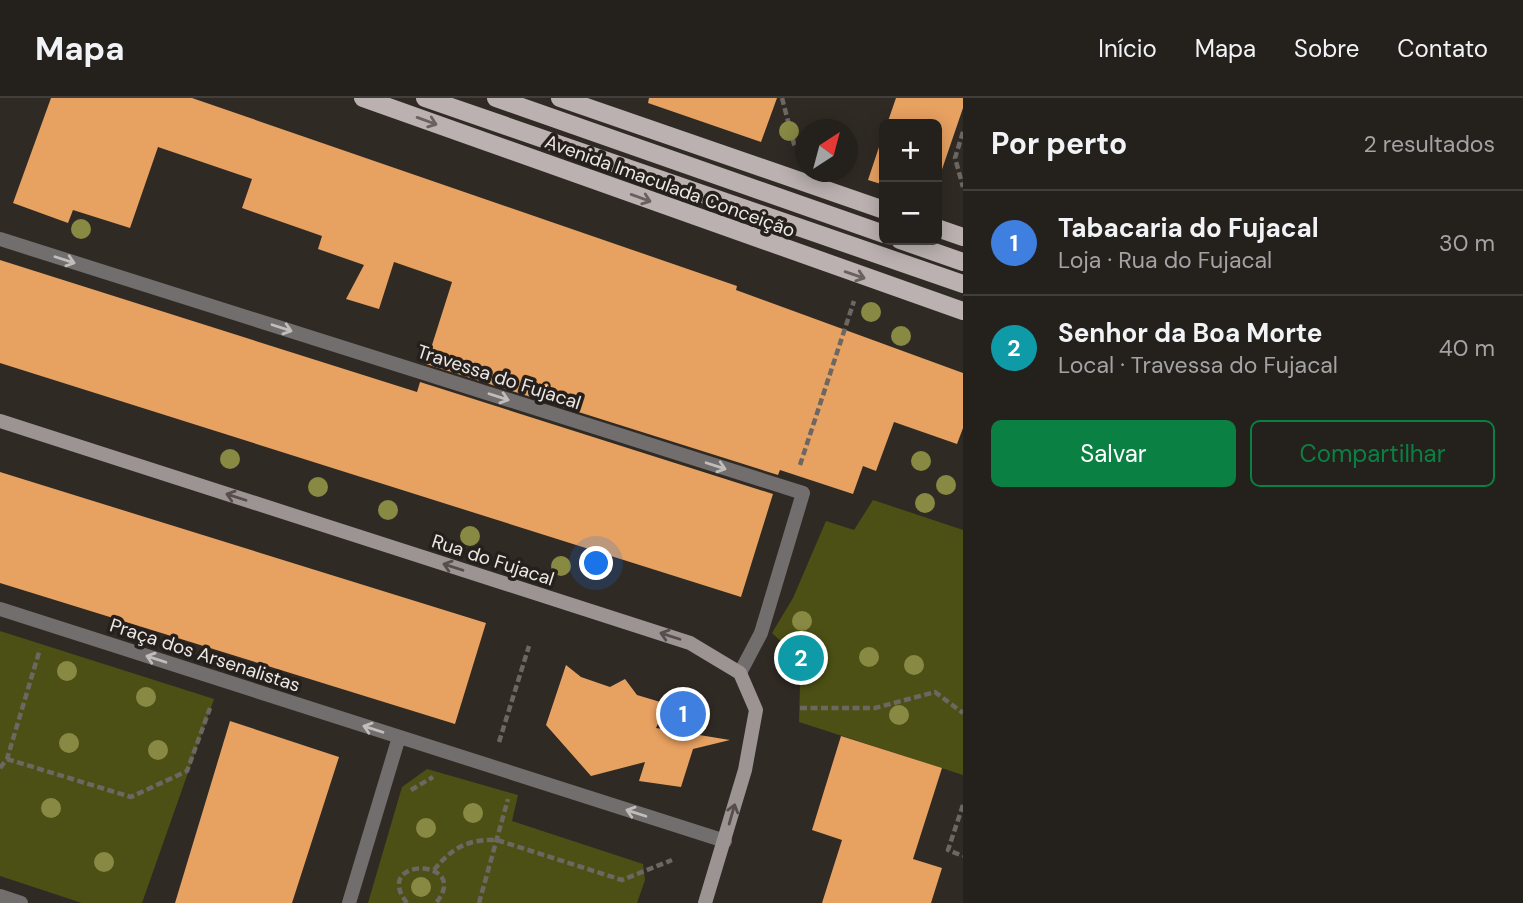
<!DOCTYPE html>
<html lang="pt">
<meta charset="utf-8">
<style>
:root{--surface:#24201c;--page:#302d29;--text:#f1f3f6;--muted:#a3a3a3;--line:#413e3b;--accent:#0b8043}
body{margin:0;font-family:"DM Sans",sans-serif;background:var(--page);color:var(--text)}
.controls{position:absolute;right:21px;top:21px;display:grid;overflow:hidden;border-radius:10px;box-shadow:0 4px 18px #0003}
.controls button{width:63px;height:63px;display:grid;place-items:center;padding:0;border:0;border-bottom:2px solid var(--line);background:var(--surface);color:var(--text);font:35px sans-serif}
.compass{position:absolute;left:795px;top:21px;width:63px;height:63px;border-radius:50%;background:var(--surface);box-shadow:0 4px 18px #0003;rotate:36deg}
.you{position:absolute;left:597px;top:466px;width:24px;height:24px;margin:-18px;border:5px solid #fff;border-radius:50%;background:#1a73e8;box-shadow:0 0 0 10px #1a73e833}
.badge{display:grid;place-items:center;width:46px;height:46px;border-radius:50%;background:var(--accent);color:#fff;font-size:23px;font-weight:700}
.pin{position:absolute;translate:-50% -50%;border:4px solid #fff;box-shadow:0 2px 7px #0006}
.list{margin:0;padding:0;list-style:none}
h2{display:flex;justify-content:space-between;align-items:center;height:91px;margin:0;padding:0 28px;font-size:30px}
h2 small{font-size:23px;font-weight:400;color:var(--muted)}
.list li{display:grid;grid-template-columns:46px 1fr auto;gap:21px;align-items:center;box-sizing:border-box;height:105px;padding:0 28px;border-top:2px solid var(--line)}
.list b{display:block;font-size:26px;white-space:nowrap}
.list p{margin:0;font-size:23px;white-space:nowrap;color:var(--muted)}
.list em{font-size:23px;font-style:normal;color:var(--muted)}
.actions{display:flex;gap:14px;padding:21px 28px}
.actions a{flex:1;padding:16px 0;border:2px solid var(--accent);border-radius:10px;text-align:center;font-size:24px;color:var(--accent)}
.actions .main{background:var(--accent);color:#fff}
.map{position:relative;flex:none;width:963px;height:805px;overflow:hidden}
header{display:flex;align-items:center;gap:42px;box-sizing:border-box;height:98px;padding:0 35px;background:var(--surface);border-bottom:2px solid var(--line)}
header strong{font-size:33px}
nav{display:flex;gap:38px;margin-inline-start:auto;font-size:24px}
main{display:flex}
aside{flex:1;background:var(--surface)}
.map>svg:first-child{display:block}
.green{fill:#4d5014}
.building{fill:#e7a161}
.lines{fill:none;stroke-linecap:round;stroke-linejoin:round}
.path{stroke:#6d6763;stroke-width:4.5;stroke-dasharray:7 3.5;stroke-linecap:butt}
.street{stroke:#726e6e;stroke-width:14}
.secondary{stroke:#9b9493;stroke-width:14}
.primary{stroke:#bab1b0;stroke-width:18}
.tree{fill:#888943}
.oneway{stroke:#69615f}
.oneway2{stroke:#c1bdbb}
.oneway3{stroke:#554e4c}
.labels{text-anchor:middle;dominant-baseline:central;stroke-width:7;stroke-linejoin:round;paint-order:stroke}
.street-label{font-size:19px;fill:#ece8e5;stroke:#26201c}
</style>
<header>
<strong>Mapa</strong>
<nav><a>Início</a><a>Mapa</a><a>Sobre</a><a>Contato</a></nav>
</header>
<main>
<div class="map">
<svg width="963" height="805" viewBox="0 0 963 805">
<rect width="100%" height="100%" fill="#302a25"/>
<path class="green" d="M 873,402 L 963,432 L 963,677 L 799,624 L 800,588 L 795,569 L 810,566 L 807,552 L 792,554 L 772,535 L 793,500 L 826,423 L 854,432 Z
M 0,533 L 214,601 L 142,805 L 82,805 L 0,778 Z
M 427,671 L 518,697 L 512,723 L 643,766 L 645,782 L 637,805 L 368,805 L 402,689 Z"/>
<path class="building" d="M 51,0 L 192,0 L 737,188 L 736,192 L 963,275 L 963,330 L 957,346 L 894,324 L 876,373 L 863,368 L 853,396 L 780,372 L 778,377 L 426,266 L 452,184 L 394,164 L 379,211 L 346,201 L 364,167 L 318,151 L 322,138 L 242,110 L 252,81 L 158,49 L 130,130 L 73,112 L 68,125 L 13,105 Z
M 649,0 L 777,0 L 761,44 L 648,5 Z
M 896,0 L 963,0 L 963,10 L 937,86 L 937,26 L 887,26 Z
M 884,34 L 884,87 L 868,82 Z
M 0,162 L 417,294 L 420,284 L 773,396 L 741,499 L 0,265 Z
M 0,374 L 486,525 L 455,626 L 0,485 Z
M 566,567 L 581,579 L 610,589 L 625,581 L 637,597 L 667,606 L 656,630 L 730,642 L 693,651 L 681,689 L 639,683 L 645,664 L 591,678 L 546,627 Z
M 230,623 L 339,659 L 292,805 L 175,805 Z
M 841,638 L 942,670 L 913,761 L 942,770 L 931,805 L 822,805 L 842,742 L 812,732 Z"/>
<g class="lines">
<path class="path" d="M 782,0 L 795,50
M 963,34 L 955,60 L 963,89
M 800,367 L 854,203
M 800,610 L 875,610 L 935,594 L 963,615
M 499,644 L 529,548
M 7,661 L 131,699 L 187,673 L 210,610
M 0,670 L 7,661 L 40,551
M 411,692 L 433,679
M 963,707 L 948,752 L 963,758
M 434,772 C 452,750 467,741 497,742 L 622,782 L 672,762
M 407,805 C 370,758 473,760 436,805
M 479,805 L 508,701"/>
<path class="street" d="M 0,141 L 803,395 L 761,535 L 740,575
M 0,511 L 725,743
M 0,798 L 21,805
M 349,805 L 399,639"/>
<path class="secondary" d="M 0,323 L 690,545 L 740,575 L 756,612 L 745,672 L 705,805"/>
<path class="primary" d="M 363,0 L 963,213
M 425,0 L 963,186
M 496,0 L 884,136
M 560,0 L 884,112
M 937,130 L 963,139
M 900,142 L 963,164"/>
</g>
<g class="tree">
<circle cx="789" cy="33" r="10"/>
<circle cx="81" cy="131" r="10"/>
<circle cx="871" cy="214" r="10"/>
<circle cx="901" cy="238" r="10"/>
<circle cx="230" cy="361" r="10"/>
<circle cx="921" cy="363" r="10"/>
<circle cx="946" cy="387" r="10"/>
<circle cx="318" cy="389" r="10"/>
<circle cx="925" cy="405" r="10"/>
<circle cx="388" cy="412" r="10"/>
<circle cx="470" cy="438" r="10"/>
<circle cx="561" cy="468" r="10"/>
<circle cx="802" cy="523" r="10"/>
<circle cx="869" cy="559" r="10"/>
<circle cx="914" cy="567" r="10"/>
<circle cx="67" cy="573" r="10"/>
<circle cx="146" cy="599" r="10"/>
<circle cx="899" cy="617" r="10"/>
<circle cx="69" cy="645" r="10"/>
<circle cx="158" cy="652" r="10"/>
<circle cx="51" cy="710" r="10"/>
<circle cx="473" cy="715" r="10"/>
<circle cx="426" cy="730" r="10"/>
<circle cx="104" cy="764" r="10"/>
<circle cx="421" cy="789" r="10"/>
</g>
<defs><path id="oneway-shaft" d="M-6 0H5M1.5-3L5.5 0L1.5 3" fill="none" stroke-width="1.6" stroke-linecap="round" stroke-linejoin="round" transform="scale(1.75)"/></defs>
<g class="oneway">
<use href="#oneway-shaft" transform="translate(427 23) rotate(20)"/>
<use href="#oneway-shaft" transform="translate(641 100) rotate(20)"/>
<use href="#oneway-shaft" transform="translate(855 177) rotate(19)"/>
</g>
<g class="oneway2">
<use href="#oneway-shaft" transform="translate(65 162) rotate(18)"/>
<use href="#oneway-shaft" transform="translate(282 230) rotate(18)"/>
<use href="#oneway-shaft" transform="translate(499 299) rotate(18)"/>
<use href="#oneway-shaft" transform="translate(716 368) rotate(18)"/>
<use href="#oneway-shaft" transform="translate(156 561) rotate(-162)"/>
<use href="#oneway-shaft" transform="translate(373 631) rotate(-162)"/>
<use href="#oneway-shaft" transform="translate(636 715) rotate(-162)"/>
</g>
<g class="oneway3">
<use href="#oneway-shaft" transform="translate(236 399) rotate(-162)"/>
<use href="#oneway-shaft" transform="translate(453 469) rotate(-162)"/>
<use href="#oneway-shaft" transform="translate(670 538) rotate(-162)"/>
<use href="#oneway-shaft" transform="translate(732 716) rotate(-74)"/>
</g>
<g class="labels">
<g class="street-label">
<text transform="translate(670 88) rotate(20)">Avenida Imaculada Conceição</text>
<text transform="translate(499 279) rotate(18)">Travessa do Fujacal</text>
<text transform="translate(493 462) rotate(18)">Rua do Fujacal</text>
<text transform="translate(205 557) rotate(18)">Praça dos Arsenalistas</text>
</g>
</g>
</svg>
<div class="controls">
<button>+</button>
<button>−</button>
</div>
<svg class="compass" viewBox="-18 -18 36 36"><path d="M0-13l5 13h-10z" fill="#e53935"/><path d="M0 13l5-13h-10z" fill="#a3a3a3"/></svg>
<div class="you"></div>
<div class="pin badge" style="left:683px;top:616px;background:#3f7fe0">1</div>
<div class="pin badge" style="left:801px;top:560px;background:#0f9aa8">2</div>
</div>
<aside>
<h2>Por perto<small>2 resultados</small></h2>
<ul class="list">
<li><span class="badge" style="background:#3f7fe0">1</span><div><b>Tabacaria do Fujacal</b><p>Loja · Rua do Fujacal</p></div><em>30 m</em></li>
<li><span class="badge" style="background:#0f9aa8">2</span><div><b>Senhor da Boa Morte</b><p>Local · Travessa do Fujacal</p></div><em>40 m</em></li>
</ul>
<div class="actions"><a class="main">Salvar</a><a>Compartilhar</a></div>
</aside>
</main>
